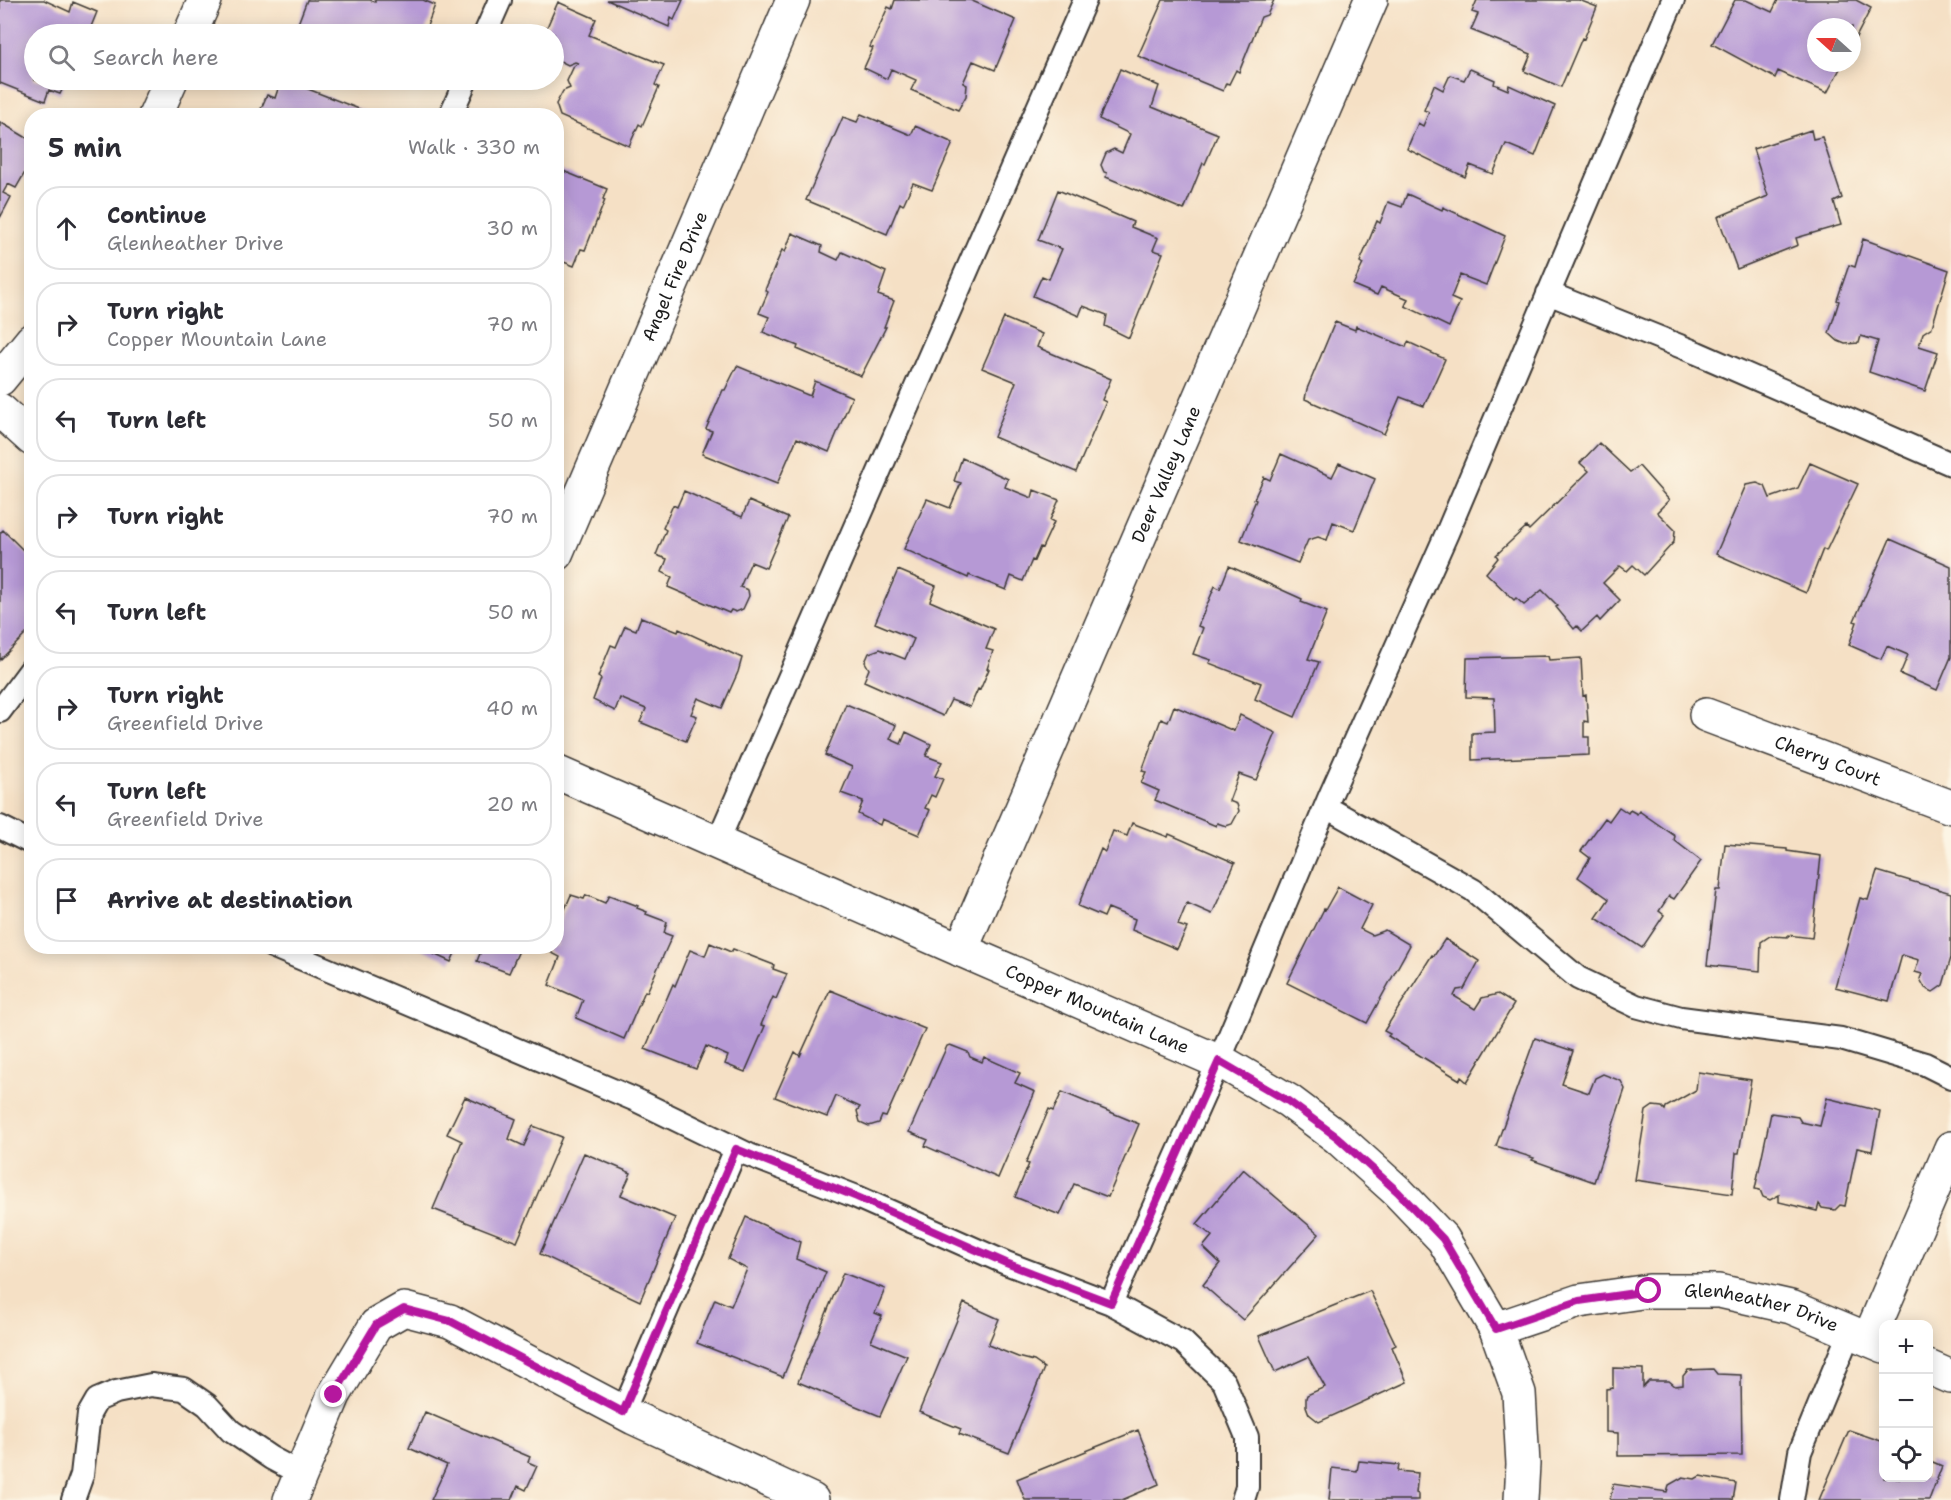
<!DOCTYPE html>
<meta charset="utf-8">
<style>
:root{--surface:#fff;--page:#f2f2f3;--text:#2b2b33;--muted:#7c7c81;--line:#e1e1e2}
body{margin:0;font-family:"Shantell Sans",sans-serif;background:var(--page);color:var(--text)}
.controls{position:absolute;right:18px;bottom:18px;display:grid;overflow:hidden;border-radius:12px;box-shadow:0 3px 15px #0003}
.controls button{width:54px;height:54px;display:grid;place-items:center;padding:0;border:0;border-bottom:2px solid var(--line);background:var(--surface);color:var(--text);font:30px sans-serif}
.compass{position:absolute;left:1807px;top:18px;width:54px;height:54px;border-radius:50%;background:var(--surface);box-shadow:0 3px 15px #0003;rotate:291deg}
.stop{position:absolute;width:18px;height:18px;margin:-14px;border:4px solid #b5179e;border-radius:50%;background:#fff}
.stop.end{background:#b5179e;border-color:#fff;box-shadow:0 2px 6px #0008}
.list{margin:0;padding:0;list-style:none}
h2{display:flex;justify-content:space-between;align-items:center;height:78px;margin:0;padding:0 24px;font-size:26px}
h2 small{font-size:20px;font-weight:400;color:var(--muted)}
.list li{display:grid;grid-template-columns:39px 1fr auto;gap:18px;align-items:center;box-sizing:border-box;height:84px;margin:0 12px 12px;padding:0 12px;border:2px solid var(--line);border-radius:24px}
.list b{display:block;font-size:22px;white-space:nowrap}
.list p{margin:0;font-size:20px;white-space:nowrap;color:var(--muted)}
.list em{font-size:20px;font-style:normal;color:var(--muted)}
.icon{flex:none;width:33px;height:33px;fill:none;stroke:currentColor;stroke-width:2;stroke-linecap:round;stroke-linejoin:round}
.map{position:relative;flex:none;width:1951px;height:1500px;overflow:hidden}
.search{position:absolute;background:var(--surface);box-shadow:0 3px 15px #0003;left:24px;top:24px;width:540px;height:66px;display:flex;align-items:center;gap:15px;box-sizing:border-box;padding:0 21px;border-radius:33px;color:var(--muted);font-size:22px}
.panel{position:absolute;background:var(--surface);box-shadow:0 3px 15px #0003;left:24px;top:108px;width:540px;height:846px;border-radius:24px}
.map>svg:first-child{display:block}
.building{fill:#b699d5}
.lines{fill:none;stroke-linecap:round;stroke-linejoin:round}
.service-casing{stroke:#3d3935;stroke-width:26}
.minor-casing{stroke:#3d3935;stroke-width:36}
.service{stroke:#fff;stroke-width:22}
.minor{stroke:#fff;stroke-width:33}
.route{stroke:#b5179e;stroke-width:8}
.labels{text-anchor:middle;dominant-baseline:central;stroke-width:4.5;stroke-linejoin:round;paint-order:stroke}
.street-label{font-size:18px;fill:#1c1c1c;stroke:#fcf5e5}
</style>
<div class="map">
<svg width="1951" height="1500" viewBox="0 0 1951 1500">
<rect width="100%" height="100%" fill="#fcf5e5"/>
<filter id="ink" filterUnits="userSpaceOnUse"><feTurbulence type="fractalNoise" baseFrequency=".0167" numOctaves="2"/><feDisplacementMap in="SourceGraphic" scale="12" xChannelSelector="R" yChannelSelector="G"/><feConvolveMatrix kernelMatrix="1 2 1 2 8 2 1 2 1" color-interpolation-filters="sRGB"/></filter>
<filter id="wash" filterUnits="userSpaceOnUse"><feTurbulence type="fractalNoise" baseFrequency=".008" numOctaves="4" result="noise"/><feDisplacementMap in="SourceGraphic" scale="24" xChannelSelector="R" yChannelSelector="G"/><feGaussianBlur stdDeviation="1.35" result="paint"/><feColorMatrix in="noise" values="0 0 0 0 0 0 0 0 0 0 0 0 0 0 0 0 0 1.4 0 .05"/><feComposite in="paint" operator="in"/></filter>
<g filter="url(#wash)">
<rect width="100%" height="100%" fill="#f5e0c5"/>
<g id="blocks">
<path class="building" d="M 0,0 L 44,0 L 70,12 L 73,2 L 97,12 L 88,34 L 34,34 L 34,80 L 67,80 L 60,94 L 49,90 L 45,101 L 0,83 Z
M 307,0 L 370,0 L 375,2 L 375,0 L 423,0 L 435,5 L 424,34 L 294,34 Z
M 607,0 L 683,0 L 674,20 L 671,18 L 669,27 Z
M 895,0 L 970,0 L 1016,20 L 995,70 L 973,61 L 963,83 L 967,85 L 966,96 L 958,110 L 911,90 L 916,80 L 891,69 L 887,79 L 864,68 L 873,48 L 870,47 L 888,7 L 892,9 Z
M 1163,0 L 1274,0 L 1267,15 L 1261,17 L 1239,72 L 1236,70 L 1229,84 L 1226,83 L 1223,91 L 1138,56 Z
M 1477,0 L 1579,0 L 1597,7 L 1584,39 L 1582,38 L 1561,87 L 1524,71 L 1531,54 L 1471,30 L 1478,14 L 1472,12 Z
M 1735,0 L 1746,0 L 1772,12 L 1778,0 L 1856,0 L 1871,8 L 1852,45 L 1852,27 L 1816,27 L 1816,63 L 1843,63 L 1827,93 L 1778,71 L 1775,78 L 1712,44 Z
M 558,2 L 596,19 L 589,35 L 664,65 L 655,85 L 659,87 L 642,126 L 639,124 L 629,146 L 560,116 L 556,104 L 563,91 L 570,88 L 567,81 L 574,66 L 578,63 L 575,62 L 568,65 L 554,58 L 554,34 L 544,34 Z
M 1120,69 L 1159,86 L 1152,107 L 1218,134 L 1205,164 L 1203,163 L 1184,210 L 1106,177 L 1107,173 L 1104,172 L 1101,165 L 1106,153 L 1114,149 L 1122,153 L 1130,134 L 1099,119 Z
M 1470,69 L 1495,80 L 1494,84 L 1508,90 L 1509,85 L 1555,106 L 1535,156 L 1506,144 L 1493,174 L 1470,165 L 1465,177 L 1407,149 L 1418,123 L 1423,126 L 1429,112 L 1424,110 L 1434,85 L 1443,90 L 1450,75 L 1464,80 Z
M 281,80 L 285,80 L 377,116 L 255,116 L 258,110 L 260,111 L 267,95 L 275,98 Z
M 861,114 L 911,135 L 915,126 L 953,143 L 932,190 L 913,183 L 903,205 L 900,203 L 887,234 L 806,200 L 843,117 L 857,122 Z
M 0,122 L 32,141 L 32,160 L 16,188 L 8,184 L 3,193 L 11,197 L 0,218 Z
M 1811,130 L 1813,139 L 1822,137 L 1842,198 L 1834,202 L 1841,225 L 1796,238 L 1798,245 L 1737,269 L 1718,217 L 1768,196 L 1753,149 Z
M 556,168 L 607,189 L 603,199 L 605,200 L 585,250 L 581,249 L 574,266 L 556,259 Z
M 1058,190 L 1133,222 L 1131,227 L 1158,238 L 1153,250 L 1163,253 L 1129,338 L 1105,326 L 1107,315 L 1083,306 L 1079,316 L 1033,296 L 1042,276 L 1049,279 L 1062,249 L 1038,240 Z
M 1407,194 L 1442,210 L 1443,207 L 1505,236 L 1486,285 L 1460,275 L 1451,298 L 1460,302 L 1449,327 L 1405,306 L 1408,299 L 1381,287 L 1377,295 L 1353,285 L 1363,264 L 1360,262 L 1377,221 L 1380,223 L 1388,202 L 1402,207 Z
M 792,233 L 822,246 L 821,252 L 838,260 L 842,252 L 886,272 L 878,295 L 894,301 L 884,327 L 886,327 L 861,376 L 797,349 L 798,346 L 763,332 L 769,317 L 759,313 L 768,292 L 765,290 L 782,250 L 785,252 Z
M 1863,239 L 1949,270 L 1932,327 L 1923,333 L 1919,346 L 1938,352 L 1925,391 L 1869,372 L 1878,341 L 1861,336 L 1859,343 L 1845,344 L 1838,341 L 1829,333 L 1839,301 L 1837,300 L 1849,265 L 1855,267 Z
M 1004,318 L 1042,334 L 1037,347 L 1111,379 L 1102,400 L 1106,402 L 1076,472 L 994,437 L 1016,382 L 982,368 Z
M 1335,322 L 1355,330 L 1356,326 L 1406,347 L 1408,342 L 1445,359 L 1424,406 L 1400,397 L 1384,434 L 1305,399 L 1307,389 Z
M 737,366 L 810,396 L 815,381 L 852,397 L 829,452 L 797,438 L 777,484 L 702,454 L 712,431 L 706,429 L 723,390 L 725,390 Z
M 1599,443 L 1630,472 L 1639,466 L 1669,500 L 1657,512 L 1675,530 L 1674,542 L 1644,575 L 1633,565 L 1627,571 L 1620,566 L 1603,583 L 1620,600 L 1600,621 L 1597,617 L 1582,631 L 1577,626 L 1574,629 L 1556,607 L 1558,606 L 1542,590 L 1524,605 L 1516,598 L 1514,600 L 1486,573 L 1498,558 L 1496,555 L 1526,527 L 1529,530 L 1589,471 L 1580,463 Z
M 1281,454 L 1332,477 L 1339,463 L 1375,479 L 1354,530 L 1333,522 L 1327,540 L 1318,537 L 1308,540 L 1298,563 L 1241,540 L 1252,513 L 1251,512 L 1256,500 L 1254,499 L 1264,477 L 1270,480 Z
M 962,458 L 1008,479 L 1005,487 L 1032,498 L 1034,490 L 1059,500 L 1050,520 L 1054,522 L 1042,548 L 1040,547 L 1034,561 L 1032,560 L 1023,581 L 1011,576 L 1006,590 L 969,575 L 968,578 L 904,549 L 927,499 L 950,508 L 961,483 L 954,481 Z
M 1810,463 L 1858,484 L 1826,551 L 1823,549 L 1806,593 L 1716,554 L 1746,485 L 1757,483 L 1765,486 L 1770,498 L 1798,488 Z
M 684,491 L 742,517 L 749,501 L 788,518 L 766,568 L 751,562 L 740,587 L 748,590 L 749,596 L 743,609 L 736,612 L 731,610 L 729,613 L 668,587 L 672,577 L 662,572 L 667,559 L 656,555 L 666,530 L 663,528 L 673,505 L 677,507 Z
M 3,530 L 32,559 L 32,628 L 0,660 L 0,533 Z
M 1890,539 L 1951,566 L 1951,657 L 1937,690 L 1900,674 L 1908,655 L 1887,646 L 1881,659 L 1849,645 L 1857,622 L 1854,621 Z
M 1229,566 L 1302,599 L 1301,602 L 1327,612 L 1308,659 L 1319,662 L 1295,717 L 1255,699 L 1261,683 L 1209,663 L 1211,660 L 1193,654 L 1203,628 L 1198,626 L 1215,586 L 1220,589 Z
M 898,570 L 936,586 L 930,601 L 994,629 L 986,649 L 993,651 L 987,669 L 989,669 L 980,690 L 978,689 L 970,707 L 951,700 L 943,716 L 864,681 L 869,669 L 865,662 L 869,653 L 880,649 L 905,659 L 914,639 L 875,623 Z
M 641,617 L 678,632 L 679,629 L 742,658 L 738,672 L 722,708 L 698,698 L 691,714 L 697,716 L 686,741 L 640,722 L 646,709 L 620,698 L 615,711 L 593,700 L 601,679 L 598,677 L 611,645 L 616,647 L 625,626 L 636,630 Z
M 1548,656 L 1549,660 L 1581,658 L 1583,696 L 1586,695 L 1588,722 L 1584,721 L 1584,737 L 1589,737 L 1589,755 L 1472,760 L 1472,733 L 1495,732 L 1494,698 L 1466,697 L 1467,658 Z
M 846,704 L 896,725 L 890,739 L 901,744 L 906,732 L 931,744 L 926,756 L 942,762 L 935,776 L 943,779 L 935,797 L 931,795 L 925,808 L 930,810 L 919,835 L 882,819 L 880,825 L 858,814 L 863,801 L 841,793 L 852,767 L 825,755 Z
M 1174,706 L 1234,731 L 1240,715 L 1276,733 L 1256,780 L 1239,774 L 1229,801 L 1237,804 L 1239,811 L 1232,824 L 1226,826 L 1217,823 L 1216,826 L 1155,800 L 1159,791 L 1141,783 L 1146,772 L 1142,771 L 1161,719 L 1168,722 Z
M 1619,807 L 1628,813 L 1630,810 L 1637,814 L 1639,811 L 1675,836 L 1674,840 L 1701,861 L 1674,899 L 1669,896 L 1659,911 L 1664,915 L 1642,948 L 1596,918 L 1609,899 L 1578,877 L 1590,858 L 1581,851 L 1605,818 L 1609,821 Z
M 1132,823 L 1168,837 L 1169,834 L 1235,863 L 1212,914 L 1187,903 L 1178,925 L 1187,928 L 1177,949 L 1132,930 L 1135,919 L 1108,908 L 1104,917 L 1078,906 L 1101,849 L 1105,852 L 1113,831 L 1127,836 Z
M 1725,844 L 1787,849 L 1787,851 L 1821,856 L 1812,938 L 1788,935 L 1788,937 L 1770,936 L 1761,942 L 1760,971 L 1707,965 L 1716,890 L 1720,890 Z
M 1877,871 L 1951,893 L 1951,958 L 1943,985 L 1933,992 L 1925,988 L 1920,979 L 1922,974 L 1915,972 L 1919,960 L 1902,955 L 1889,1001 L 1835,987 L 1860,898 L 1868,900 Z
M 1338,887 L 1372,905 L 1360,929 L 1372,935 L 1385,930 L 1410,945 L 1367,1023 L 1287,983 L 1324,909 L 1325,910 Z
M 571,895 L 584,899 L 586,895 L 605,903 L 609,895 L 638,906 L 637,908 L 647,912 L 646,914 L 667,922 L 664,933 L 672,936 L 647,992 L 645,991 L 624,1039 L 576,1018 L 583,1000 L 549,985 L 560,957 L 548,951 L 550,946 L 556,946 L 556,930 Z
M 1445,939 L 1479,961 L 1464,989 L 1457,990 L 1454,996 L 1475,1009 L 1482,998 L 1498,994 L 1514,1004 L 1467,1082 L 1461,1077 L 1460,1080 L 1388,1036 L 1390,1034 L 1384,1031 L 1432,955 L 1434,956 Z
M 710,943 L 731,952 L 733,949 L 774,965 L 773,969 L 787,974 L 776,999 L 773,997 L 761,1025 L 765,1026 L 745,1072 L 725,1064 L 728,1056 L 706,1046 L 696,1069 L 645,1049 L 673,984 L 675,986 L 690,950 L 705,956 Z
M 416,946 L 458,946 L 451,962 Z
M 483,946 L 521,946 L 509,973 L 477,961 Z
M 830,990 L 925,1029 L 886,1117 L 882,1116 L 879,1123 L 869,1126 L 860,1122 L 857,1111 L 860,1107 L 836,1096 L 827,1117 L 775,1097 L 795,1052 L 800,1056 Z
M 1535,1038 L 1573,1051 L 1562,1084 L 1589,1093 L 1595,1078 L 1603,1074 L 1621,1081 L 1625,1089 L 1594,1182 L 1532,1160 L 1534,1158 L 1496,1146 Z
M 950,1045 L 968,1052 L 970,1057 L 982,1062 L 984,1057 L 1020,1073 L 1015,1083 L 1035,1092 L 998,1178 L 925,1146 L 928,1140 L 909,1132 L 947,1046 Z
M 1698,1072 L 1751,1080 L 1739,1153 L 1736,1153 L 1732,1194 L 1635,1180 L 1646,1111 L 1653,1106 L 1662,1107 L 1665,1110 L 1666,1107 L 1696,1090 Z
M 1062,1092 L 1139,1124 L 1108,1197 L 1074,1184 L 1060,1215 L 1015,1197 L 1029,1164 L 1026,1163 L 1049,1109 L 1053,1111 Z
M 465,1097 L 516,1119 L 509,1139 L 524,1146 L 533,1126 L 562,1137 L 517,1242 L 433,1209 L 462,1141 L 447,1134 Z
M 1827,1098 L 1880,1111 L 1872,1151 L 1857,1148 L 1845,1206 L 1840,1205 L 1835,1210 L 1822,1208 L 1819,1204 L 1817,1211 L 1779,1202 L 1779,1195 L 1770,1200 L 1763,1197 L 1760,1190 L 1755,1189 L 1771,1113 L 1798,1117 L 1801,1122 L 1820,1126 Z
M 584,1153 L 631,1173 L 621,1195 L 675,1218 L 640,1301 L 540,1254 Z
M 1243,1169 L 1319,1234 L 1243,1320 L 1203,1285 L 1220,1263 L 1203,1247 L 1212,1236 L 1197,1224 Z
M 746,1217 L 800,1242 L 796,1259 L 826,1272 L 783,1377 L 697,1343 L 715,1299 L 731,1306 L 747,1269 L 728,1259 Z
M 843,1273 L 885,1289 L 875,1313 L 882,1316 L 871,1341 L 907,1356 L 880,1416 L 798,1382 Z
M 1370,1291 L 1396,1345 L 1392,1347 L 1407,1382 L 1319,1422 L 1309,1414 L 1306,1406 L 1306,1398 L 1307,1395 L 1325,1387 L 1308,1357 L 1275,1372 L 1259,1336 Z
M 964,1303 L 999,1319 L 988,1345 L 1018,1357 L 1034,1361 L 1044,1368 L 1009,1453 L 959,1434 L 961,1429 L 919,1412 Z
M 1613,1368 L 1643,1369 L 1643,1387 L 1649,1381 L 1669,1381 L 1675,1386 L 1683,1385 L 1683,1376 L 1688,1370 L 1713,1369 L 1717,1374 L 1741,1375 L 1742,1455 L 1618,1456 L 1618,1433 L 1606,1432 L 1606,1389 L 1613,1388 Z
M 425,1412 L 530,1457 L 528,1462 L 537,1466 L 526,1490 L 518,1486 L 512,1500 L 431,1500 L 447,1465 L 409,1448 Z
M 1138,1430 L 1159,1484 L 1122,1500 L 1025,1500 L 1017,1479 Z
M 1849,1430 L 1884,1442 L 1884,1478 L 1928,1478 L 1928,1460 L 1942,1466 L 1929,1500 L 1819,1500 Z
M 1359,1461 L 1399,1465 L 1398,1471 L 1418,1473 L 1416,1493 L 1418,1494 L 1418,1500 L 1329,1500 L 1332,1468 L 1357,1471 Z
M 1700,1476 L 1736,1483 L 1733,1500 L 1610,1500 L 1613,1484 L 1667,1492 L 1669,1485 L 1683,1477 L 1695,1479 Z"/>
</g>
</g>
<g filter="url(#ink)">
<use href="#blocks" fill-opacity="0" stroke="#3d3935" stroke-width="1.5"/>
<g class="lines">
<defs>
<path id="service" d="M 485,34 L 500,0
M 450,116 L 466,80
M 1548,293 L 1697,353 L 1951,464
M 0,711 L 32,668
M 1326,807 L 1473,890 L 1578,978 L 1636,1006 L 1681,1018 L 1841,1039 L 1925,1064 L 1951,1077
M 0,827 L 32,843
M 717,843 L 1085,0
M 272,946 L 636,1100 L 749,1155 L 857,1197 L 1006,1263 L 1111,1303 L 1183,1342 L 1224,1382 L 1247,1437 L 1247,1487 L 1243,1500
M 1111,1303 L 1219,1061 L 1330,796 L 1447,533 L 1673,0
M 623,1412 L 736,1149
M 73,1500 L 82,1475 L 89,1414 L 97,1400 L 116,1392 L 151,1385 L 184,1389 L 207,1405 L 231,1431 L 271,1458 L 301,1474
M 1792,1500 L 1800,1452 L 1850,1331"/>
<g id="minor">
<path d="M 190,34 L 205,0"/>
<path d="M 155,116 L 171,80"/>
<path d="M 0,379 L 32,340"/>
<path d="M 0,410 L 32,439"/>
<path id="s1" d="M 556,554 L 793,0"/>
<path id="s2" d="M 1706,715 L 1951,807"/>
<path id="s3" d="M 556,772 L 961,950 L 1229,1066 L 1289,1101 L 1337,1137 L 1398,1192 L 1443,1239 L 1496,1329 L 1519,1393 L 1523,1464 L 1521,1500"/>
<path id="s4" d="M 961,950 L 1371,0"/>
<path id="s5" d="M 1496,1329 L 1579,1301 L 1649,1291 L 1719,1291 L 1791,1307 L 1884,1346"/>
<path d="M 1869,1339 L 1951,1148"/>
<path d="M 1928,1367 L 1951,1377"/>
<path d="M 290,1500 L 334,1395 L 376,1325 L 404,1309 L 450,1321 L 634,1418 L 812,1500"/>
</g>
</defs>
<use href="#service" class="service-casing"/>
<use href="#minor" class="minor-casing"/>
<use href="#service" class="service"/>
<use href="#minor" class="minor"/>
</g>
</g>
<g class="lines" filter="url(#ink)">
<path class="route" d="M 334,1395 L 376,1325 L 404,1309 L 450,1321 L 623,1412 L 736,1149 L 857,1197 L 1006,1263 L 1111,1303 L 1219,1061 L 1288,1101 L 1337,1137 L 1398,1192 L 1443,1239 L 1496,1329 L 1579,1301 L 1649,1291"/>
</g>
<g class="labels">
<g class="street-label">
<text stroke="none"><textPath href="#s1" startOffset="302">Angel Fire Drive</textPath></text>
<text stroke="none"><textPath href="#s4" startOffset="518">Deer Valley Lane</textPath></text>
<text stroke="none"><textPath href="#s2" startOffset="130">Cherry Court</textPath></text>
<text stroke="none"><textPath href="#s3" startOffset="591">Copper Mountain Lane</textPath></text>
<text stroke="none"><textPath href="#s5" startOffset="273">Glenheather Drive</textPath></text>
</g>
</g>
</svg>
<div class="controls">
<button>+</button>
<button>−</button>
<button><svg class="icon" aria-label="locate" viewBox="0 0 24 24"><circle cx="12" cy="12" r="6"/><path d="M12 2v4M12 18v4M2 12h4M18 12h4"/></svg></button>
</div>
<svg class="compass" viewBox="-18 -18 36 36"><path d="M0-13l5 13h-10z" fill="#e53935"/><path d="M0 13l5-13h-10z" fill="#7c7c81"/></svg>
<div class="stop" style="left:1649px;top:1291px"></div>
<div class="stop end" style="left:334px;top:1395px"></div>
<div class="search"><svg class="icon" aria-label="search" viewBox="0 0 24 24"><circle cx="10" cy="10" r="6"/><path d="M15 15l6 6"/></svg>Search here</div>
<section class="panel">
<h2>5 min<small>Walk · 330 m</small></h2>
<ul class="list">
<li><svg class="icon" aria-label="ahead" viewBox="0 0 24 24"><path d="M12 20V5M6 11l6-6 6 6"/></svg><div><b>Continue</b><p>Glenheather Drive</p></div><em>30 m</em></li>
<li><svg class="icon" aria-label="right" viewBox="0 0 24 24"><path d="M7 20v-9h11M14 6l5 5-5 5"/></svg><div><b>Turn right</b><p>Copper Mountain Lane</p></div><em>70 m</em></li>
<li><svg class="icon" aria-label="left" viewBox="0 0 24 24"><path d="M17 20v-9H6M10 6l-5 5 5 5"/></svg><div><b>Turn left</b></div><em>50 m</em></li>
<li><svg class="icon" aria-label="right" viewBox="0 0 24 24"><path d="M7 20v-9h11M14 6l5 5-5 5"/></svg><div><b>Turn right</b></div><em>70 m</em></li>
<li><svg class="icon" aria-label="left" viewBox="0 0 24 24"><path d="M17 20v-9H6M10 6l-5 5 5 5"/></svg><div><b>Turn left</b></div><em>50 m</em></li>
<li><svg class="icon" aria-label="right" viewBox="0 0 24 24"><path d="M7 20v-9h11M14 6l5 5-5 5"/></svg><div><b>Turn right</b><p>Greenfield Drive</p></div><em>40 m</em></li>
<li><svg class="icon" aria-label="left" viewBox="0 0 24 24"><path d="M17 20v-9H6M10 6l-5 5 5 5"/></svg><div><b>Turn left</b><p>Greenfield Drive</p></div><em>20 m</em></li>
<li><svg class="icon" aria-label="arrive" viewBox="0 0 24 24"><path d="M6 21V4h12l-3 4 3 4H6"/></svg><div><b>Arrive at destination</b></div></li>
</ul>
</section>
</div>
